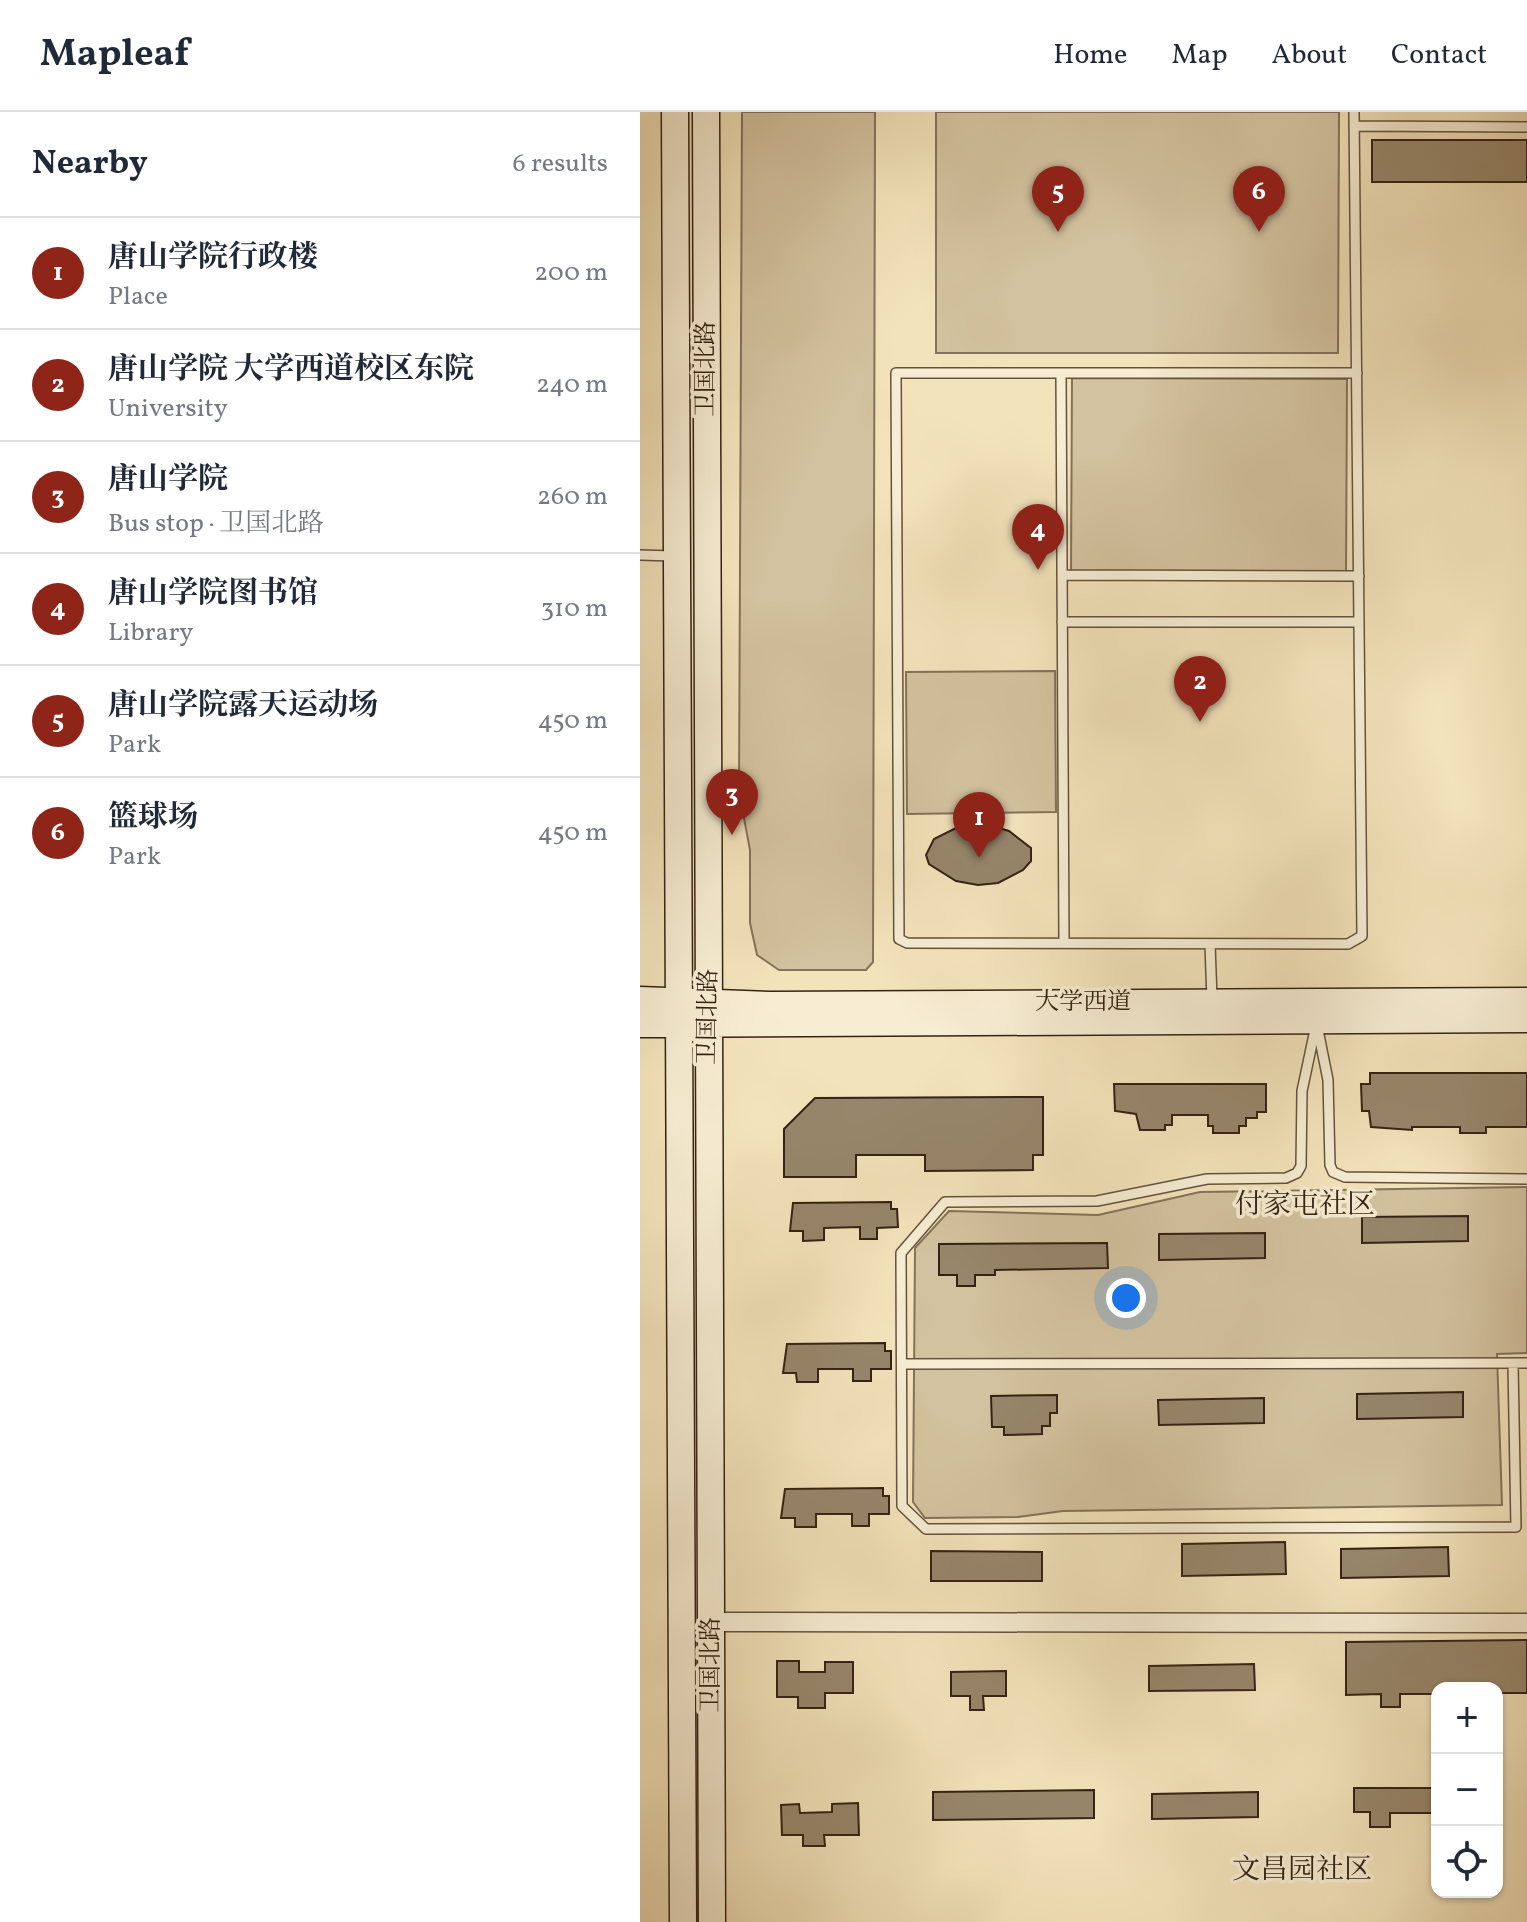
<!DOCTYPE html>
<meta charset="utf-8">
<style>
:root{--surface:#fff;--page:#f6f6f7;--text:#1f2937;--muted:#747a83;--line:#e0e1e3;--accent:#8f2418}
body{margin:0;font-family:Vollkorn,"Noto Serif SC",serif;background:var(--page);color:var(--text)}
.controls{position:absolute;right:24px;bottom:24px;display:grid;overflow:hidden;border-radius:16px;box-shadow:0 2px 6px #0004}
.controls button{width:72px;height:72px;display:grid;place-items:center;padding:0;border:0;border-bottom:2px solid var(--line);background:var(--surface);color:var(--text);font:40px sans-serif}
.you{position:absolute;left:486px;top:1186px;width:28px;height:28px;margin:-20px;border:6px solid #fff;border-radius:50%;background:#1a73e8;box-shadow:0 0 0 12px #1a73e833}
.badge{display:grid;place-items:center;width:52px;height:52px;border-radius:50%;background:var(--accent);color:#fff;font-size:26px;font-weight:700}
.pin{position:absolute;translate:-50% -66px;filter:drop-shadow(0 2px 4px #0008)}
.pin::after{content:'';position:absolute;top:42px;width:28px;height:24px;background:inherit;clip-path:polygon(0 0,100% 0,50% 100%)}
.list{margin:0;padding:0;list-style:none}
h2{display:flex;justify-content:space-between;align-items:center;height:104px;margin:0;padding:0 32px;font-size:34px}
h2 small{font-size:26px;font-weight:400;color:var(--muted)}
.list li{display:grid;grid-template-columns:52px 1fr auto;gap:24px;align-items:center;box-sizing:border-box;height:112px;padding:0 32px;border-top:2px solid var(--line)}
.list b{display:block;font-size:30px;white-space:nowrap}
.list p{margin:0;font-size:26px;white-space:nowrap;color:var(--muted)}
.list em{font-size:26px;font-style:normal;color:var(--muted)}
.icon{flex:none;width:44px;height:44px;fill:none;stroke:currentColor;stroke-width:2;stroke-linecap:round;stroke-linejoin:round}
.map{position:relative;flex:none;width:887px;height:1810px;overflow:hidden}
header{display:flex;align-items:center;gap:48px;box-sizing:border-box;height:112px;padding:0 40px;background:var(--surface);border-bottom:2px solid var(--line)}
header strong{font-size:38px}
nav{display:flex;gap:44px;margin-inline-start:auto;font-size:28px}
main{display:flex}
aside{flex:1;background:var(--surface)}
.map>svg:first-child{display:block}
.green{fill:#d3c29f;stroke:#84725a;stroke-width:2}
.building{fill:#97866b;stroke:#342214;stroke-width:2}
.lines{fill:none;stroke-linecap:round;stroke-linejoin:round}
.lane-casing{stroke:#64523e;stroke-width:12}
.street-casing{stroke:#64523e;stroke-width:21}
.secondary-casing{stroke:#342214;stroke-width:29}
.lane{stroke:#f7edd3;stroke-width:9}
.street{stroke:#f7edd3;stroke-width:18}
.secondary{stroke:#f7edd3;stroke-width:26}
.labels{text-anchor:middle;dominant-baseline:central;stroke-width:7;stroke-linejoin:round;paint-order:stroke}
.street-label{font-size:24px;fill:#342214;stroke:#f7edd3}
.quarter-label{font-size:28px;fill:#342214;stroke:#f7edd3}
</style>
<header>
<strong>Mapleaf</strong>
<nav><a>Home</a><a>Map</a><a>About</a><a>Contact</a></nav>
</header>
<main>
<aside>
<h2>Nearby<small>6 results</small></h2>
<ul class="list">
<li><span class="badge">1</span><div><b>唐山学院行政楼</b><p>Place</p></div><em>200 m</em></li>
<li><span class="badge">2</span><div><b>唐山学院 大学西道校区东院</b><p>University</p></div><em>240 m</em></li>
<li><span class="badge">3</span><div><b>唐山学院</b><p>Bus stop · 卫国北路</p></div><em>260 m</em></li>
<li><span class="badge">4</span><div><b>唐山学院图书馆</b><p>Library</p></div><em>310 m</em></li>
<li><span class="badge">5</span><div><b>唐山学院露天运动场</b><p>Park</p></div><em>450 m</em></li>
<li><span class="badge">6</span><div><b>篮球场</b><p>Park</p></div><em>450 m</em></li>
</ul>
</aside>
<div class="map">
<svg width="887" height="1810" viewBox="0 0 887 1810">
<rect width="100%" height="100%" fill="#f3e3bb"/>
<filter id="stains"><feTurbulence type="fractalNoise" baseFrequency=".0025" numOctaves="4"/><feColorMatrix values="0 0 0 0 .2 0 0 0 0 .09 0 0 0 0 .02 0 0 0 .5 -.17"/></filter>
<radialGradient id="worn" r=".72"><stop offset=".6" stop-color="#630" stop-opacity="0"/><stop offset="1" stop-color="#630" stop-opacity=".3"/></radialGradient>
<path class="green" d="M 102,0 L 235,0 L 233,850 L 226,858 L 139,858 L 117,843 L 110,811 L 110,738 L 99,680 Z
M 296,0 L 699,0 L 698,241 L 296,241 Z
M 432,266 L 707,267 L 706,461 L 431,460 Z
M 415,559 L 416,700 L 267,702 L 266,560 Z
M 887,1075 L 887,1241 L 857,1242 L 862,1393 L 423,1399 L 378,1405 L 285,1406 L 273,1390 L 275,1136 L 309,1099 L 458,1103 L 560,1080 Z"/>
<path class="building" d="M 732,28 L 887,28 L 887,70 L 732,70 Z
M 345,712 L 369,719 L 391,736 L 391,749 L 383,758 L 358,771 L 338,773 L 316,769 L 289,752 L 286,743 L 294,727 L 318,715 Z
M 730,961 L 887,961 L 887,1015 L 846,1015 L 846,1021 L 820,1021 L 820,1015 L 772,1015 L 772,1018 L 731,1015 L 729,999 L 722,999 L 721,972 L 730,972 Z
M 474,972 L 626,972 L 626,1000 L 617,1000 L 617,1006 L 606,1006 L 606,1014 L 599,1014 L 599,1021 L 573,1021 L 573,1014 L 568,1014 L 568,1003 L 532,1003 L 532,1013 L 525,1013 L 525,1018 L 500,1018 L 496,1002 L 475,999 Z
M 403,985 L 403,1043 L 393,1043 L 393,1058 L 285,1059 L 285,1043 L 216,1043 L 216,1065 L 144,1065 L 144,1017 L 175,986 Z
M 251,1090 L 251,1097 L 257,1097 L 258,1115 L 237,1116 L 237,1127 L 220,1127 L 220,1115 L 184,1116 L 184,1128 L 163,1129 L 163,1119 L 150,1119 L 153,1091 Z
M 828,1104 L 828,1129 L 722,1131 L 722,1105 Z
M 625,1121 L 625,1146 L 519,1148 L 519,1122 Z
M 467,1131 L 468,1156 L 355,1158 L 355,1163 L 335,1163 L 335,1174 L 317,1174 L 317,1163 L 299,1163 L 299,1132 Z
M 245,1231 L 245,1239 L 251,1239 L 251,1257 L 231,1257 L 231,1269 L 213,1269 L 213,1257 L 178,1257 L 178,1270 L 157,1270 L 156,1261 L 143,1261 L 147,1232 Z
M 823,1280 L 823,1305 L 717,1307 L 717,1282 Z
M 417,1283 L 417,1301 L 410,1301 L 410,1314 L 402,1314 L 402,1322 L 364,1323 L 364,1315 L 352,1315 L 351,1284 Z
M 624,1286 L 624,1311 L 519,1313 L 518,1288 Z
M 243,1376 L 243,1384 L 249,1384 L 249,1402 L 229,1402 L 229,1414 L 212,1414 L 212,1402 L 176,1402 L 176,1415 L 155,1415 L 155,1406 L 141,1406 L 145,1377 Z
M 645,1430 L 646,1462 L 542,1464 L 542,1432 Z
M 808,1435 L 809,1464 L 701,1466 L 701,1437 Z
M 291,1439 L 402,1440 L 402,1469 L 291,1469 Z
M 887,1528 L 887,1581 L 857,1581 L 857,1576 L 797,1576 L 797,1582 L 760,1582 L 760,1595 L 741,1595 L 741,1582 L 706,1583 L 706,1530 Z
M 137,1549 L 159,1549 L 159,1560 L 185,1560 L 185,1550 L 213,1550 L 213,1581 L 185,1581 L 185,1596 L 158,1596 L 158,1585 L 137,1585 Z
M 614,1552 L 615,1578 L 509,1579 L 509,1554 Z
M 366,1559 L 366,1584 L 343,1584 L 344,1598 L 330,1598 L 330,1584 L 311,1584 L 311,1560 Z
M 714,1676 L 797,1676 L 797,1701 L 750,1701 L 750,1715 L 730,1715 L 730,1700 L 714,1700 Z
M 454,1678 L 454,1706 L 293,1708 L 293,1680 Z
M 618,1680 L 618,1705 L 512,1707 L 512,1682 Z
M 218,1691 L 219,1723 L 184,1723 L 185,1734 L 163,1734 L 163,1723 L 142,1723 L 141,1693 L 159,1692 L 160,1701 L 192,1700 L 192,1692 Z"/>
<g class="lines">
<defs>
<path id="lane" d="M 714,0 L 722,824 L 708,832 L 267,831 L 259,827 L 256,261 L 717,261
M 714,14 L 887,15
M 421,261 L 424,831
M 0,443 L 33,444
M 422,463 L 719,464
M 422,510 L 719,510
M 570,832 L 572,888
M 676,913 L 662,979 L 661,1054 L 657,1061 L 646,1066 L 567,1067 L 457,1089 L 305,1090 L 261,1141 L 262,1394 L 286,1417 L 876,1415 L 873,1252
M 677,913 L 688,968 L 690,1053 L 693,1060 L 705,1065 L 887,1067
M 263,1252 L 887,1251"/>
<path id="street" d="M 72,1510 L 887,1511"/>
<path id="secondary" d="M 35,0 L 43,1810
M 66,0 L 72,1810
M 0,888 L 130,893 L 887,889
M 0,912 L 887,907"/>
</defs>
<use href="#lane" class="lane-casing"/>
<use href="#street" class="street-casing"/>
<use href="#secondary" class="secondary-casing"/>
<use href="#lane" class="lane"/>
<use href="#street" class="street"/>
<use href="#secondary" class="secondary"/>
</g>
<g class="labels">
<g class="street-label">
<text transform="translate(67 257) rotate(-90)">卫国北路</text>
<text x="443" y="891">大学西道</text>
<text transform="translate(69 905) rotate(-89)">卫国北路</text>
<text transform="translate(72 1553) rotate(-90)">卫国北路</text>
</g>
<g class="quarter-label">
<text x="665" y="1093">付家屯社区</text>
<text x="662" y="1758">文昌园社区</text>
</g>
</g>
<rect width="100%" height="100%" filter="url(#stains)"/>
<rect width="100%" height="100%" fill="url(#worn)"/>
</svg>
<div class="controls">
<button>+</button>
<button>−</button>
<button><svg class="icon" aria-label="locate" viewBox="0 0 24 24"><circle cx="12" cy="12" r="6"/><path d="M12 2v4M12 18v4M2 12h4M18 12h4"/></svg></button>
</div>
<div class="you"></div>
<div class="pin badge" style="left:339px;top:746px">1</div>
<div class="pin badge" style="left:560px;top:610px">2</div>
<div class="pin badge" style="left:92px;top:723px">3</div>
<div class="pin badge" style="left:398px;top:458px">4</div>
<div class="pin badge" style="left:418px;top:120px">5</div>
<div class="pin badge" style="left:619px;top:120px">6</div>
</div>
</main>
